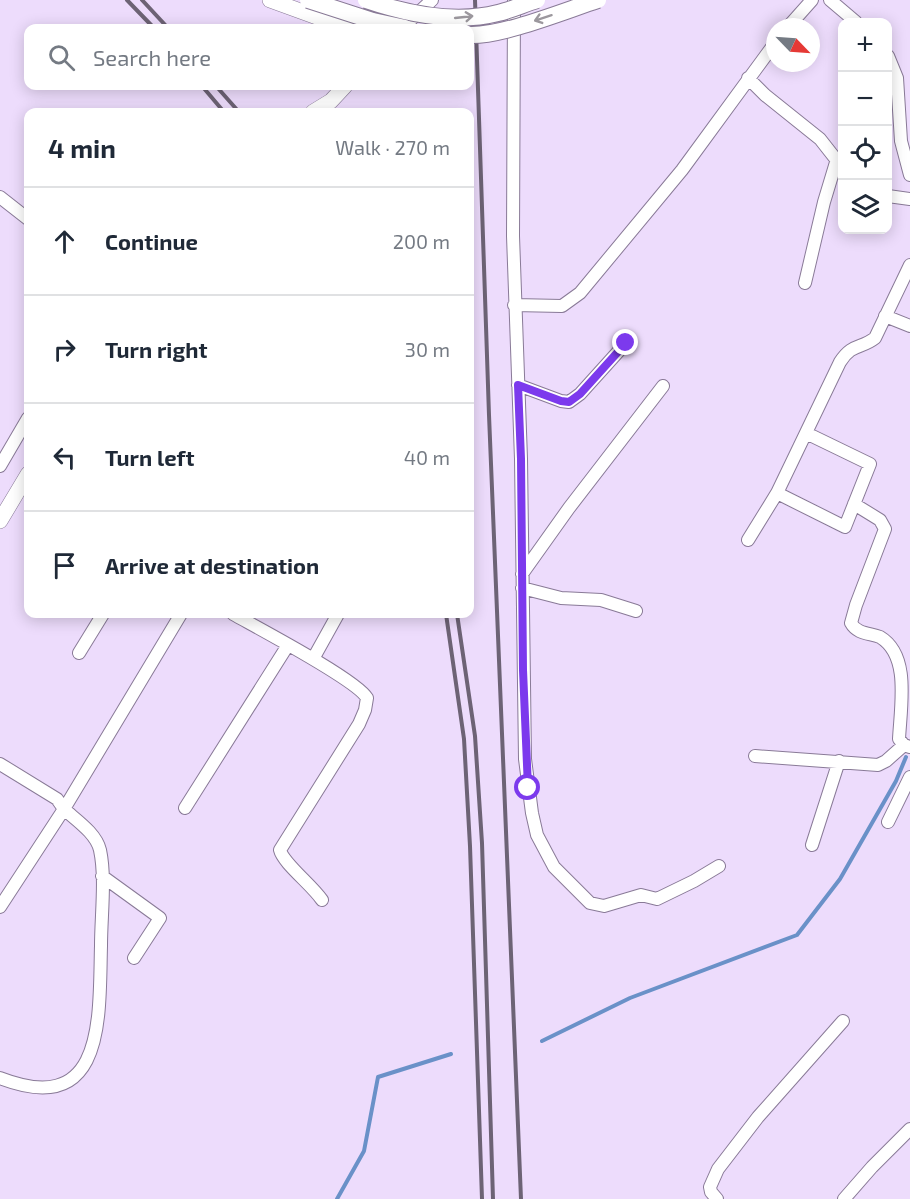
<!DOCTYPE html>
<meta charset="utf-8">
<style>
:root{--surface:#fff;--page:#f2f2f3;--text:#1f2937;--muted:#747a83;--line:#e0e1e3}
body{margin:0;font-family:"Exo 2",sans-serif;background:var(--page);color:var(--text)}
.controls{position:absolute;right:18px;top:18px;display:grid;overflow:hidden;border-radius:12px;box-shadow:0 3px 15px #0003}
.controls button{width:54px;height:54px;display:grid;place-items:center;padding:0;border:0;border-bottom:2px solid var(--line);background:var(--surface);color:var(--text);font:30px sans-serif}
.compass{position:absolute;left:766px;top:18px;width:54px;height:54px;border-radius:50%;background:var(--surface);box-shadow:0 3px 15px #0003;rotate:115deg}
.stop{position:absolute;width:18px;height:18px;margin:-14px;border:4px solid #7c3aed;border-radius:50%;background:#fff}
.stop.end{background:#7c3aed;border-color:#fff;box-shadow:0 2px 6px #0008}
.list{margin:0;padding:0;list-style:none}
h2{display:flex;justify-content:space-between;align-items:center;height:78px;margin:0;padding:0 24px;font-size:26px}
h2 small{font-size:20px;font-weight:400;color:var(--muted)}
.list li{display:grid;grid-template-columns:39px 1fr auto;gap:18px;align-items:center;box-sizing:border-box;height:108px;padding:0 24px;border-top:2px solid var(--line)}
.list b{display:block;font-size:22px;white-space:nowrap}
.list em{font-size:20px;font-style:normal;color:var(--muted)}
.icon{flex:none;width:33px;height:33px;fill:none;stroke:currentColor;stroke-width:2;stroke-linecap:round;stroke-linejoin:round}
.map{position:relative;flex:none;width:910px;height:1199px;overflow:hidden}
.search{position:absolute;background:var(--surface);box-shadow:0 3px 15px #0003;left:24px;top:24px;width:450px;height:66px;display:flex;align-items:center;gap:15px;box-sizing:border-box;padding:0 21px;border-radius:12px;color:var(--muted);font-size:22px}
.panel{position:absolute;background:var(--surface);box-shadow:0 3px 15px #0003;left:24px;top:108px;width:450px;height:510px;border-radius:12px}
.map>svg:first-child{display:block}
.lines{fill:none;stroke-linecap:round;stroke-linejoin:round}
.stream{stroke:#6a91c8;stroke-width:4}
.minor-casing{stroke:#897a97;stroke-width:14}
.tertiary-casing{stroke:#897a97;stroke-width:16}
.minor{stroke:#fff;stroke-width:12}
.tertiary{stroke:#fff;stroke-width:15}
.rail{stroke:#6d6375;stroke-width:4}
.secondary-bridge-casing{stroke:#897a97;stroke-width:18;stroke-linecap:butt}
.secondary-bridge{stroke:#fff;stroke-width:16}
.oneway{stroke:#9c989e}
.route{stroke:#7c3aed;stroke-width:8}
</style>
<div class="map">
<svg width="910" height="1199" viewBox="0 0 910 1199">
<rect width="100%" height="100%" fill="#eddcfc"/>
<g class="lines">
<path class="stream" d="M 542,1041 L 630,998 L 797,935 L 840,879 L 896,781 L 906,757
M 337,1199 L 364,1151 L 378,1077 L 451,1054"/>
<defs>
<path id="minor" d="M 830,0 L 856,22
M 514,1 L 513,236 L 521,459 L 525,759 L 532,813 L 537,835 L 554,867 L 590,903 L 604,906 L 641,895 L 657,899 L 694,881 L 719,866
M 788,27 L 812,0
M 402,28 L 432,0
M 888,56 L 897,78 L 901,141 L 910,175
M 748,78 L 765,95 L 820,139 L 842,167
M 888,196 L 910,199
M 0,197 L 28,219
M 805,283 L 824,202 L 837,159
M 514,305 L 562,306 L 580,293 L 682,170 L 775,43
M 885,316 L 910,326
M 518,385 L 561,401 L 569,402 L 580,394 L 626,343
M 0,466 L 28,418
M 777,493 L 845,527 L 870,464 L 806,433
M 854,504 L 880,520 L 885,529 L 856,605 L 851,623 C 857,634 869,633 880,637 C 910,655 901,703 899,739 L 904,745 L 910,747
M 748,540 L 777,493 L 840,362 C 852,343 861,349 875,338 L 910,265
M 522,574 L 569,508 L 663,386
M 522,588 L 561,598 L 601,600 L 636,611
M 233,614 C 256,627 357,680 367,698 L 365,710 L 359,724 L 280,850 C 283,863 312,885 322,900
M 79,653 L 103,614
M 313,659 L 338,614
M 755,756 L 878,765 L 886,761 L 904,745
M 0,764 L 57,799 L 64,809 L 0,907
M 185,808 L 288,645
M 888,822 L 910,777
M 812,845 L 839,761
M 102,876 L 160,918 L 134,958
M 0,1078 C 106,1119 99,1017 101,946 C 101,916 106,878 100,850 C 96,833 76,820 64,809 L 181,614
M 717,1199 L 711,1192 L 710,1187 L 718,1169 L 758,1117 L 843,1021
M 844,1199 L 872,1167 L 910,1129"/>
<path id="tertiary" d="M 270,0 L 347,28
M 313,112 L 331,101 L 345,86
M 0,521 L 28,474"/>
</defs>
<use href="#minor" class="minor-casing"/>
<use href="#tertiary" class="tertiary-casing"/>
<use href="#minor" class="minor"/>
<use href="#tertiary" class="tertiary"/>
<path class="rail" d="M 127,0 L 154,28
M 142,0 L 168,28
M 475,0 L 489,415 L 521,1199
M 202,86 L 224,112
M 216,86 L 239,112
M 446,614 L 464,739 L 470,846 L 482,1199
M 457,614 L 475,736 L 482,843 L 493,1199"/>
<defs>
<path id="secondary-bridge" d="M 308,0 L 373,21 L 405,28
M 366,0 C 407,14 455,24 498,13 C 511,10 524,4 537,0
M 470,35 C 503,36 564,11 598,0"/>
</defs>
<use href="#secondary-bridge" class="secondary-bridge-casing"/>
<use href="#secondary-bridge" class="secondary-bridge"/>
</g>
<defs><path id="oneway-shaft" d="M-6 0H5M1.5-3L5.5 0L1.5 3" fill="none" stroke-width="1.6" stroke-linecap="round" stroke-linejoin="round" transform="scale(1.5)"/></defs>
<g class="oneway">
<use href="#oneway-shaft" transform="translate(464 17) rotate(-6)"/>
<use href="#oneway-shaft" transform="translate(543 18) rotate(162)"/>
</g>
<g class="lines">
<path class="route" d="M 528,788 L 523,670 L 521,459 L 518,385 L 561,401 L 569,402 L 580,394 L 626,343"/>
</g>
</svg>
<div class="controls">
<button>+</button>
<button>−</button>
<button><svg class="icon" aria-label="locate" viewBox="0 0 24 24"><circle cx="12" cy="12" r="6"/><path d="M12 2v4M12 18v4M2 12h4M18 12h4"/></svg></button>
<button><svg class="icon" aria-label="layers" viewBox="0 0 24 24"><path d="M12 4l9 5-9 5-9-5zM3 14l9 5 9-5"/></svg></button>
</div>
<svg class="compass" viewBox="-18 -18 36 36"><path d="M0-13l5 13h-10z" fill="#e53935"/><path d="M0 13l5-13h-10z" fill="#747a83"/></svg>
<div class="stop" style="left:528px;top:788px"></div>
<div class="stop end" style="left:626px;top:343px"></div>
<div class="search"><svg class="icon" aria-label="search" viewBox="0 0 24 24"><circle cx="10" cy="10" r="6"/><path d="M15 15l6 6"/></svg>Search here</div>
<section class="panel">
<h2>4 min<small>Walk · 270 m</small></h2>
<ul class="list">
<li><svg class="icon" aria-label="ahead" viewBox="0 0 24 24"><path d="M12 20V5M6 11l6-6 6 6"/></svg><div><b>Continue</b></div><em>200 m</em></li>
<li><svg class="icon" aria-label="right" viewBox="0 0 24 24"><path d="M7 20v-9h11M14 6l5 5-5 5"/></svg><div><b>Turn right</b></div><em>30 m</em></li>
<li><svg class="icon" aria-label="left" viewBox="0 0 24 24"><path d="M17 20v-9H6M10 6l-5 5 5 5"/></svg><div><b>Turn left</b></div><em>40 m</em></li>
<li><svg class="icon" aria-label="arrive" viewBox="0 0 24 24"><path d="M6 21V4h12l-3 4 3 4H6"/></svg><div><b>Arrive at destination</b></div></li>
</ul>
</section>
</div>
